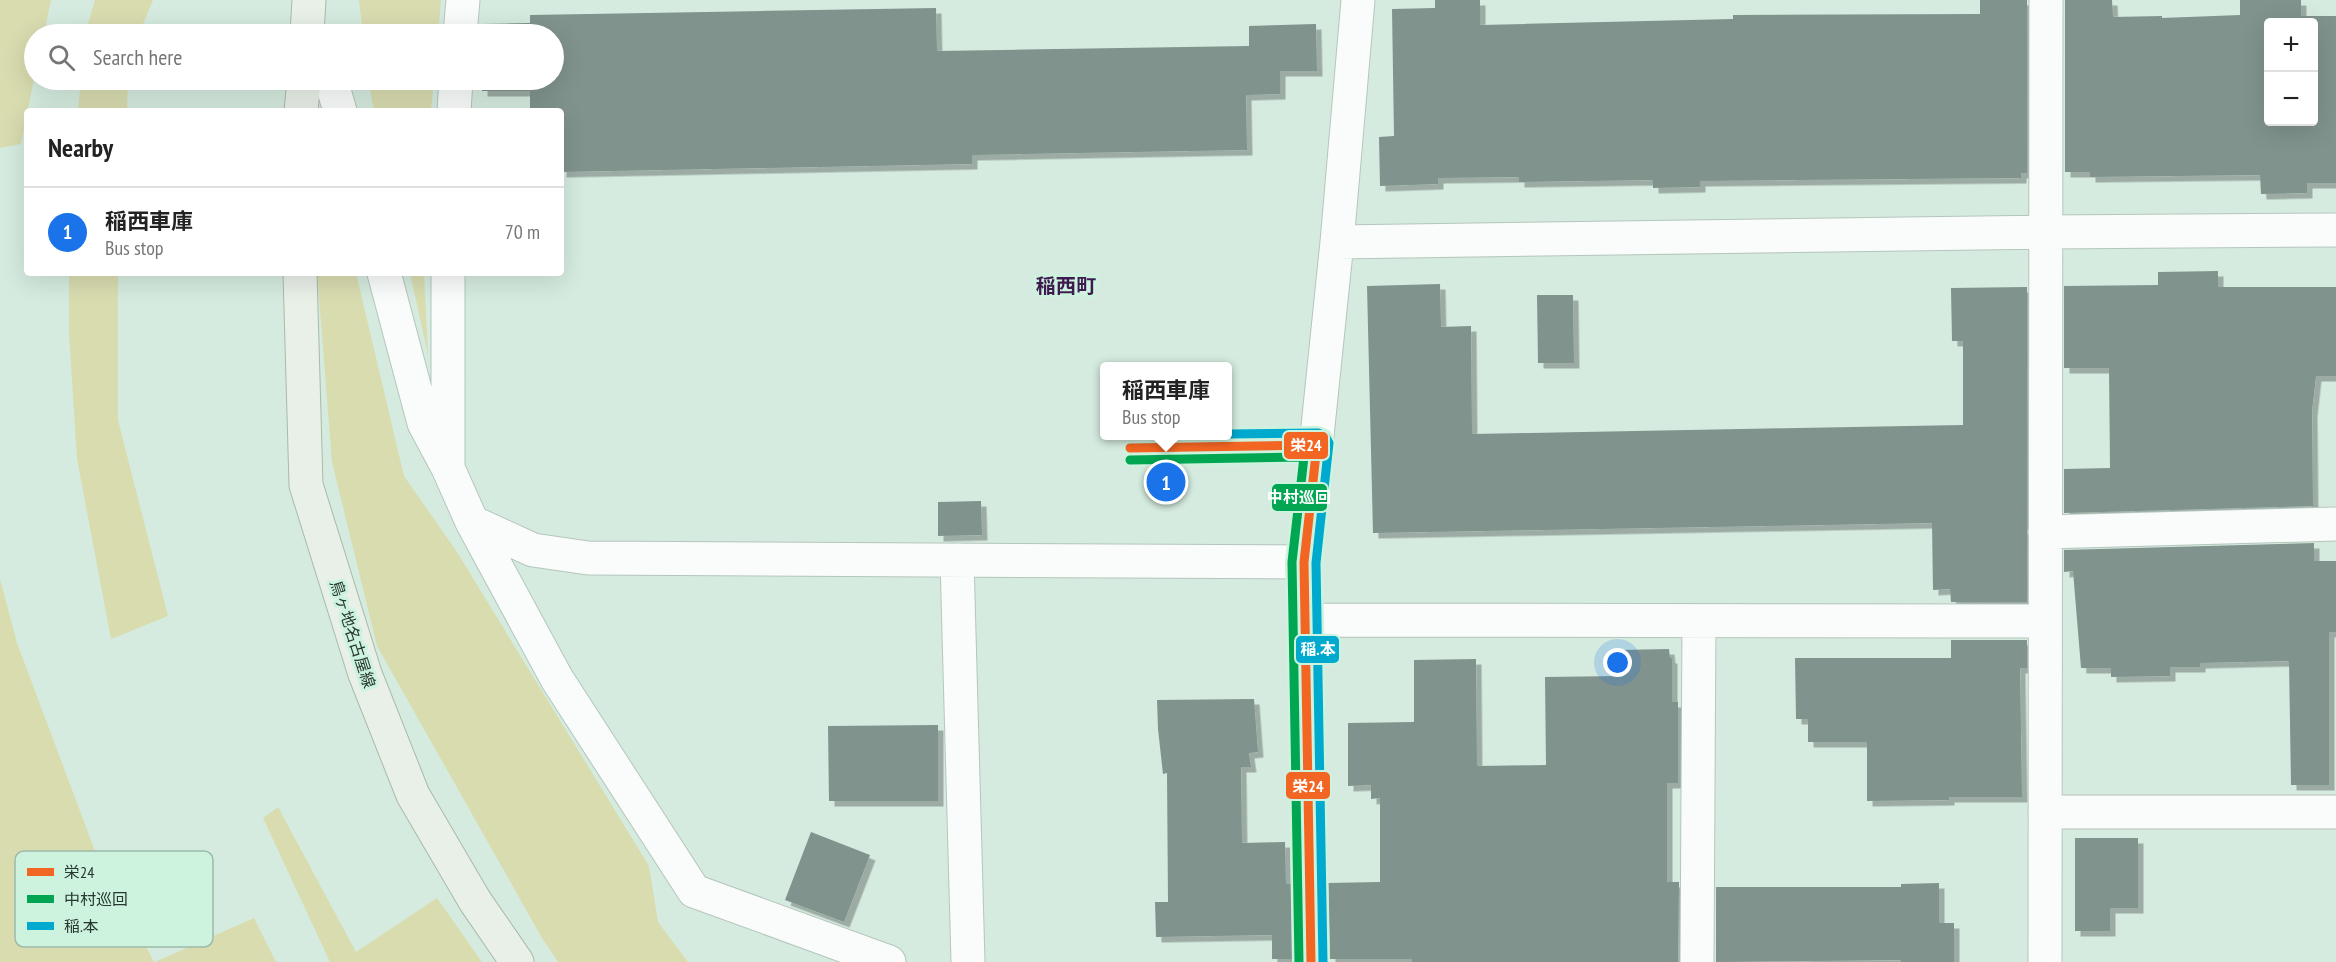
<!DOCTYPE html>
<meta charset="utf-8">
<style>
:root{--surface:#fff;--page:#f2f2f2;--text:#222;--muted:#767676;--line:#e0e0e0;--accent:#1a73e8}
body{margin:0;font-family:"PT Sans Narrow","Noto Sans JP",sans-serif;background:var(--page);color:var(--text)}
.controls{position:absolute;right:18px;top:18px;display:grid;overflow:hidden;border-radius:6px;box-shadow:0 6px 24px #0002}
.controls button{width:54px;height:54px;display:grid;place-items:center;padding:0;border:0;border-bottom:2px solid var(--line);background:var(--surface);color:var(--text);font:30px sans-serif}
.you{position:absolute;left:1618px;top:663px;width:21px;height:21px;margin:-15px;border:4px solid #fff;border-radius:50%;background:#1a73e8;box-shadow:0 0 0 9px #1a73e833}
.badge{display:grid;place-items:center;width:39px;height:39px;border-radius:50%;background:var(--accent);color:#fff;font-size:20px;font-weight:700}
.pin{position:absolute;translate:-50% -50%;border:3px solid #fff;box-shadow:0 2px 6px #0006}
.popup{position:absolute;left:1100px;top:362px;width:132px;height:78px;box-sizing:border-box;display:grid;place-content:center;border-radius:6px;background:var(--surface);filter:drop-shadow(0 2px 4px #0005);font-size:20px;white-space:nowrap;color:var(--muted)}
.popup b{font-size:22px;color:var(--text)}
.popup::after{content:'';position:absolute;left:50%;top:100%;margin-left:-12px;border:12px solid transparent;border-top-color:var(--surface)}
.list{margin:0;padding:0;list-style:none}
h2{display:flex;justify-content:space-between;align-items:center;height:78px;margin:0;padding:0 24px;font-size:26px}
h2 small{font-size:20px;font-weight:400;color:var(--muted)}
.list li{display:grid;grid-template-columns:39px 1fr auto;gap:18px;align-items:center;box-sizing:border-box;height:90px;padding:0 24px;border-top:2px solid var(--line)}
.list b{display:block;font-size:22px;white-space:nowrap}
.list p{margin:0;font-size:20px;white-space:nowrap;color:var(--muted)}
.list em{font-size:20px;font-style:normal;color:var(--muted)}
.icon{flex:none;width:33px;height:33px;fill:none;stroke:currentColor;stroke-width:2;stroke-linecap:round;stroke-linejoin:round}
.map{position:relative;flex:none;width:2336px;height:962px;overflow:hidden}
.search{position:absolute;background:var(--surface);box-shadow:0 6px 24px #0002;left:24px;top:24px;width:540px;height:66px;display:flex;align-items:center;gap:15px;box-sizing:border-box;padding:0 21px;border-radius:33px;color:var(--muted);font-size:22px}
.panel{position:absolute;background:var(--surface);box-shadow:0 6px 24px #0002;left:24px;top:108px;width:540px;height:168px;border-radius:6px}
.map>svg:first-child{display:block}
.green{fill:#d9dcaf}
.building{fill:#80938d;fill-rule:evenodd;filter:url(#shadow)}
.lines{fill:none;stroke-linecap:round;stroke-linejoin:round}
.minor-casing{stroke:#b5c6bc;stroke-width:35}
.major-casing{stroke:#a9baa8;stroke-width:35}
.minor{stroke:#f9fcfa;stroke-width:33}
.major{stroke:#e9f0e8;stroke-width:33}
.bus-1-casing{stroke:#cdf3de;stroke-width:14}
.bus-2-casing{stroke:#cdf3de;stroke-width:14}
.bus-3-casing{stroke:#cdf3de;stroke-width:14}
.bus-1{stroke:#f26522;stroke-width:9}
.bus-2{stroke:#00a651;stroke-width:9}
.bus-3{stroke:#00a9ce;stroke-width:9}
.labels{text-anchor:middle;dominant-baseline:central;stroke-width:6;stroke-linejoin:round;paint-order:stroke}
.street-label{font-size:16px;fill:#28372f;stroke:#cdf3de}
.quarter-label{font-size:20px;font-weight:bold;fill:#3e1a51;stroke:#cdf3de}
.key{fill:#cdf3de;stroke:#9cbbaa;stroke-width:1.5}
.key-label{font-size:16px;fill:#28372f}
.line-badge{stroke:#cdf3de;stroke-width:2}
.badge-label{font-size:16px;text-anchor:middle;font-weight:bold;fill:#fff}
</style>
<div class="map">
<svg width="2336" height="962" viewBox="0 0 2336 962">
<defs>
<filter id="shadow"><feDropShadow dx="5.5" dy="5.5" stdDeviation="0" flood-color="#0004"/></filter>
</defs>
<rect width="100%" height="100%" fill="#d5ebdf"/>
<path class="green" d="M 0,0 L 51,0 L 44,34 L 34,34 L 34,79 L 21,144 L 0,148 Z
M 95,0 L 153,0 L 139,34 L 85,34 Z
M 359,0 L 441,0 L 438,34 L 363,34 Z
M 81,80 L 128,80 L 127,111 L 78,111 Z
M 368,80 L 434,80 L 431,111 L 374,111 Z
M 69,273 L 118,273 L 118,420 L 168,616 L 111,639 L 77,459 L 69,333 Z
M 317,273 L 356,273 L 404,476 L 457,552 L 649,866 L 658,922 L 688,962 L 558,962 L 542,938 L 377,646 L 332,462 Z
M 410,273 L 424,273 L 428,355 Z
M 0,579 L 17,643 L 95,851 L 154,962 L 0,962 Z
M 278,807 L 356,952 L 437,898 L 482,962 L 330,962 L 263,818 Z
M 254,918 L 276,962 L 155,962 Z"/>
<path class="building" d="M 1435,0 L 1480,0 L 1480,25 L 1733,19 L 1733,15 L 1980,14 L 1980,0 L 2027,0 L 2027,173 L 2021,173 L 2021,178 L 1700,181 L 1700,187 L 1653,188 L 1653,180 L 1519,182 L 1519,177 L 1438,178 L 1438,184 L 1380,186 L 1379,137 L 1394,136 L 1392,9 L 1435,8 Z
M 2065,0 L 2112,0 L 2113,17 L 2162,16 L 2162,18 L 2240,15 L 2240,0 L 2301,0 L 2301,16 L 2336,16 L 2336,183 L 2307,183 L 2307,193 L 2261,194 L 2260,175 L 2090,177 L 2090,172 L 2065,172 ZM 2268,22 L 2313,22 L 2313,122 L 2268,122 Z
M 936,8 L 937,51 L 1249,46 L 1249,26 L 1316,24 L 1317,71 L 1280,71 L 1280,94 L 1246,95 L 1247,150 L 972,155 L 972,164 L 561,172 L 561,111 L 530,111 L 530,91 L 482,91 L 482,80 L 554,80 L 554,34 L 481,34 L 481,24 L 530,23 L 530,15 Z
M 2218,271 L 2218,287 L 2336,287 L 2336,376 L 2316,376 L 2312,411 L 2313,506 L 2064,513 L 2064,469 L 2110,468 L 2109,368 L 2064,368 L 2064,286 L 2158,285 L 2158,272 Z
M 1440,284 L 1441,327 L 1471,326 L 1472,434 L 1963,425 L 1963,341 L 1952,341 L 1951,288 L 2027,287 L 2027,602 L 1951,602 L 1950,589 L 1933,590 L 1932,523 L 1373,533 L 1367,286 Z
M 1537,295 L 1573,295 L 1574,363 L 1538,363 Z
M 981,501 L 982,535 L 938,536 L 938,502 Z
M 2314,543 L 2314,561 L 2336,561 L 2336,632 L 2329,632 L 2329,785 L 2291,785 L 2289,661 L 2200,663 L 2200,667 L 2170,667 L 2170,676 L 2111,677 L 2111,668 L 2081,668 L 2073,571 L 2064,572 L 2064,550 Z
M 1951,640 L 2027,640 L 2027,668 L 2020,668 L 2022,797 L 1949,797 L 1949,800 L 1867,801 L 1867,742 L 1808,742 L 1808,719 L 1796,719 L 1795,658 L 1951,658 Z
M 1669,649 L 1670,658 L 1672,658 L 1672,702 L 1678,702 L 1678,783 L 1667,783 L 1667,882 L 1679,882 L 1678,962 L 1412,962 L 1412,959 L 1330,959 L 1328,883 L 1380,882 L 1380,798 L 1371,799 L 1371,785 L 1348,786 L 1348,723 L 1414,722 L 1414,660 L 1476,659 L 1477,766 L 1546,765 L 1545,677 L 1620,676 L 1620,650 Z
M 1254,699 L 1258,752 L 1249,753 L 1251,767 L 1241,767 L 1242,843 L 1285,842 L 1286,884 L 1291,884 L 1292,959 L 1272,959 L 1272,935 L 1156,937 L 1155,902 L 1168,902 L 1167,773 L 1163,774 L 1158,729 L 1157,700 Z
M 938,725 L 938,801 L 829,801 L 828,726 Z
M 811,832 L 870,855 L 844,922 L 785,900 Z
M 2075,838 L 2138,838 L 2138,908 L 2110,908 L 2110,931 L 2075,931 Z
M 1939,883 L 1939,923 L 1954,923 L 1954,962 L 1901,962 L 1901,960 L 1716,962 L 1716,887 L 1901,887 L 1901,884 Z"/>
<g class="lines">
<defs>
<path id="minor" d="M 460,34 L 463,0
M 331,80 L 340,111
M 454,111 L 456,80
M 1337,242 L 2046,232 L 2336,230
M 384,273 L 424,423 L 448,468 L 472,522 L 533,550 L 588,558 L 1304,562
M 448,463 L 448,273
M 472,522 L 557,679 L 694,891 L 889,962
M 2045,532 L 2336,524
M 957,560 L 968,962
M 1306,620 L 2045,621
M 2045,812 L 2336,812
M 1311,962 L 1304,562 L 1337,242 L 1358,0
M 1697,962 L 1699,621
M 2045,962 L 2046,0"/>
<path id="major" d="M 307,34 L 309,0
M 301,111 L 304,80
M 300,273 L 306,485 L 365,674 L 413,795 L 475,901 L 517,962"/>
</defs>
<use href="#minor" class="minor-casing"/>
<use href="#major" class="major-casing"/>
<use href="#minor" class="minor"/>
<use href="#major" class="major"/>
<defs>
<path id="bus-1" d="M 1130,448 L 1317,445 L 1304,562 L 1311,962"/>
<path id="bus-2" d="M 1130,460 L 1304,457 L 1292,562 L 1299,962"/>
<path id="bus-3" d="M 1228,434 L 1318,433 L 1325,436 L 1329,443 L 1316,563 L 1323,962"/>
</defs>
<use href="#bus-1" class="bus-1-casing"/>
<use href="#bus-2" class="bus-2-casing"/>
<use href="#bus-3" class="bus-3-casing"/>
<use href="#bus-1" class="bus-1"/>
<use href="#bus-2" class="bus-2"/>
<use href="#bus-3" class="bus-3"/>
</g>
<g class="labels">
<g class="street-label">
<text transform="translate(353 634) rotate(72)">鳥ヶ地名古屋線</text>
</g>
<g class="quarter-label">
<text x="1066" y="286">稲西町</text>
</g>
</g>
<rect x="15" y="851" width="198" height="96" rx="9" class="key"/>
<rect x="27" y="868" width="27" height="8" fill="#f26522"/>
<rect x="27" y="895" width="27" height="8" fill="#00a651"/>
<rect x="27" y="922" width="27" height="8" fill="#00a9ce"/>
<g class="key-label">
<text x="64" y="878">栄24</text>
<text x="64" y="905">中村巡回</text>
<text x="64" y="932">稲.本</text>
</g>
<g class="line-badge">
<rect x="1283" y="431" width="46" height="29" rx="6" fill="#f26522"/>
<rect x="1271" y="483" width="57" height="29" rx="6" fill="#00a651"/>
<rect x="1295" y="635" width="45" height="29" rx="6" fill="#00a9ce"/>
<rect x="1285" y="771" width="46" height="29" rx="6" fill="#f26522"/>
</g>
<g class="badge-label">
<text x="1306" y="451">栄24</text>
<text x="1299" y="503">中村巡回</text>
<text x="1318" y="655">稲.本</text>
<text x="1308" y="792">栄24</text>
</g>
</svg>
<div class="controls">
<button>+</button>
<button>−</button>
</div>
<div class="you"></div>
<div class="pin badge" style="left:1166px;top:482px">1</div>
<div class="popup"><b>稲西車庫</b>Bus stop</div>
<div class="search"><svg class="icon" aria-label="search" viewBox="0 0 24 24"><circle cx="10" cy="10" r="6"/><path d="M15 15l6 6"/></svg>Search here</div>
<section class="panel">
<h2>Nearby<small></small></h2>
<ul class="list">
<li><span class="badge">1</span><div><b>稲西車庫</b><p>Bus stop</p></div><em>70 m</em></li>
</ul>
</section>
</div>
